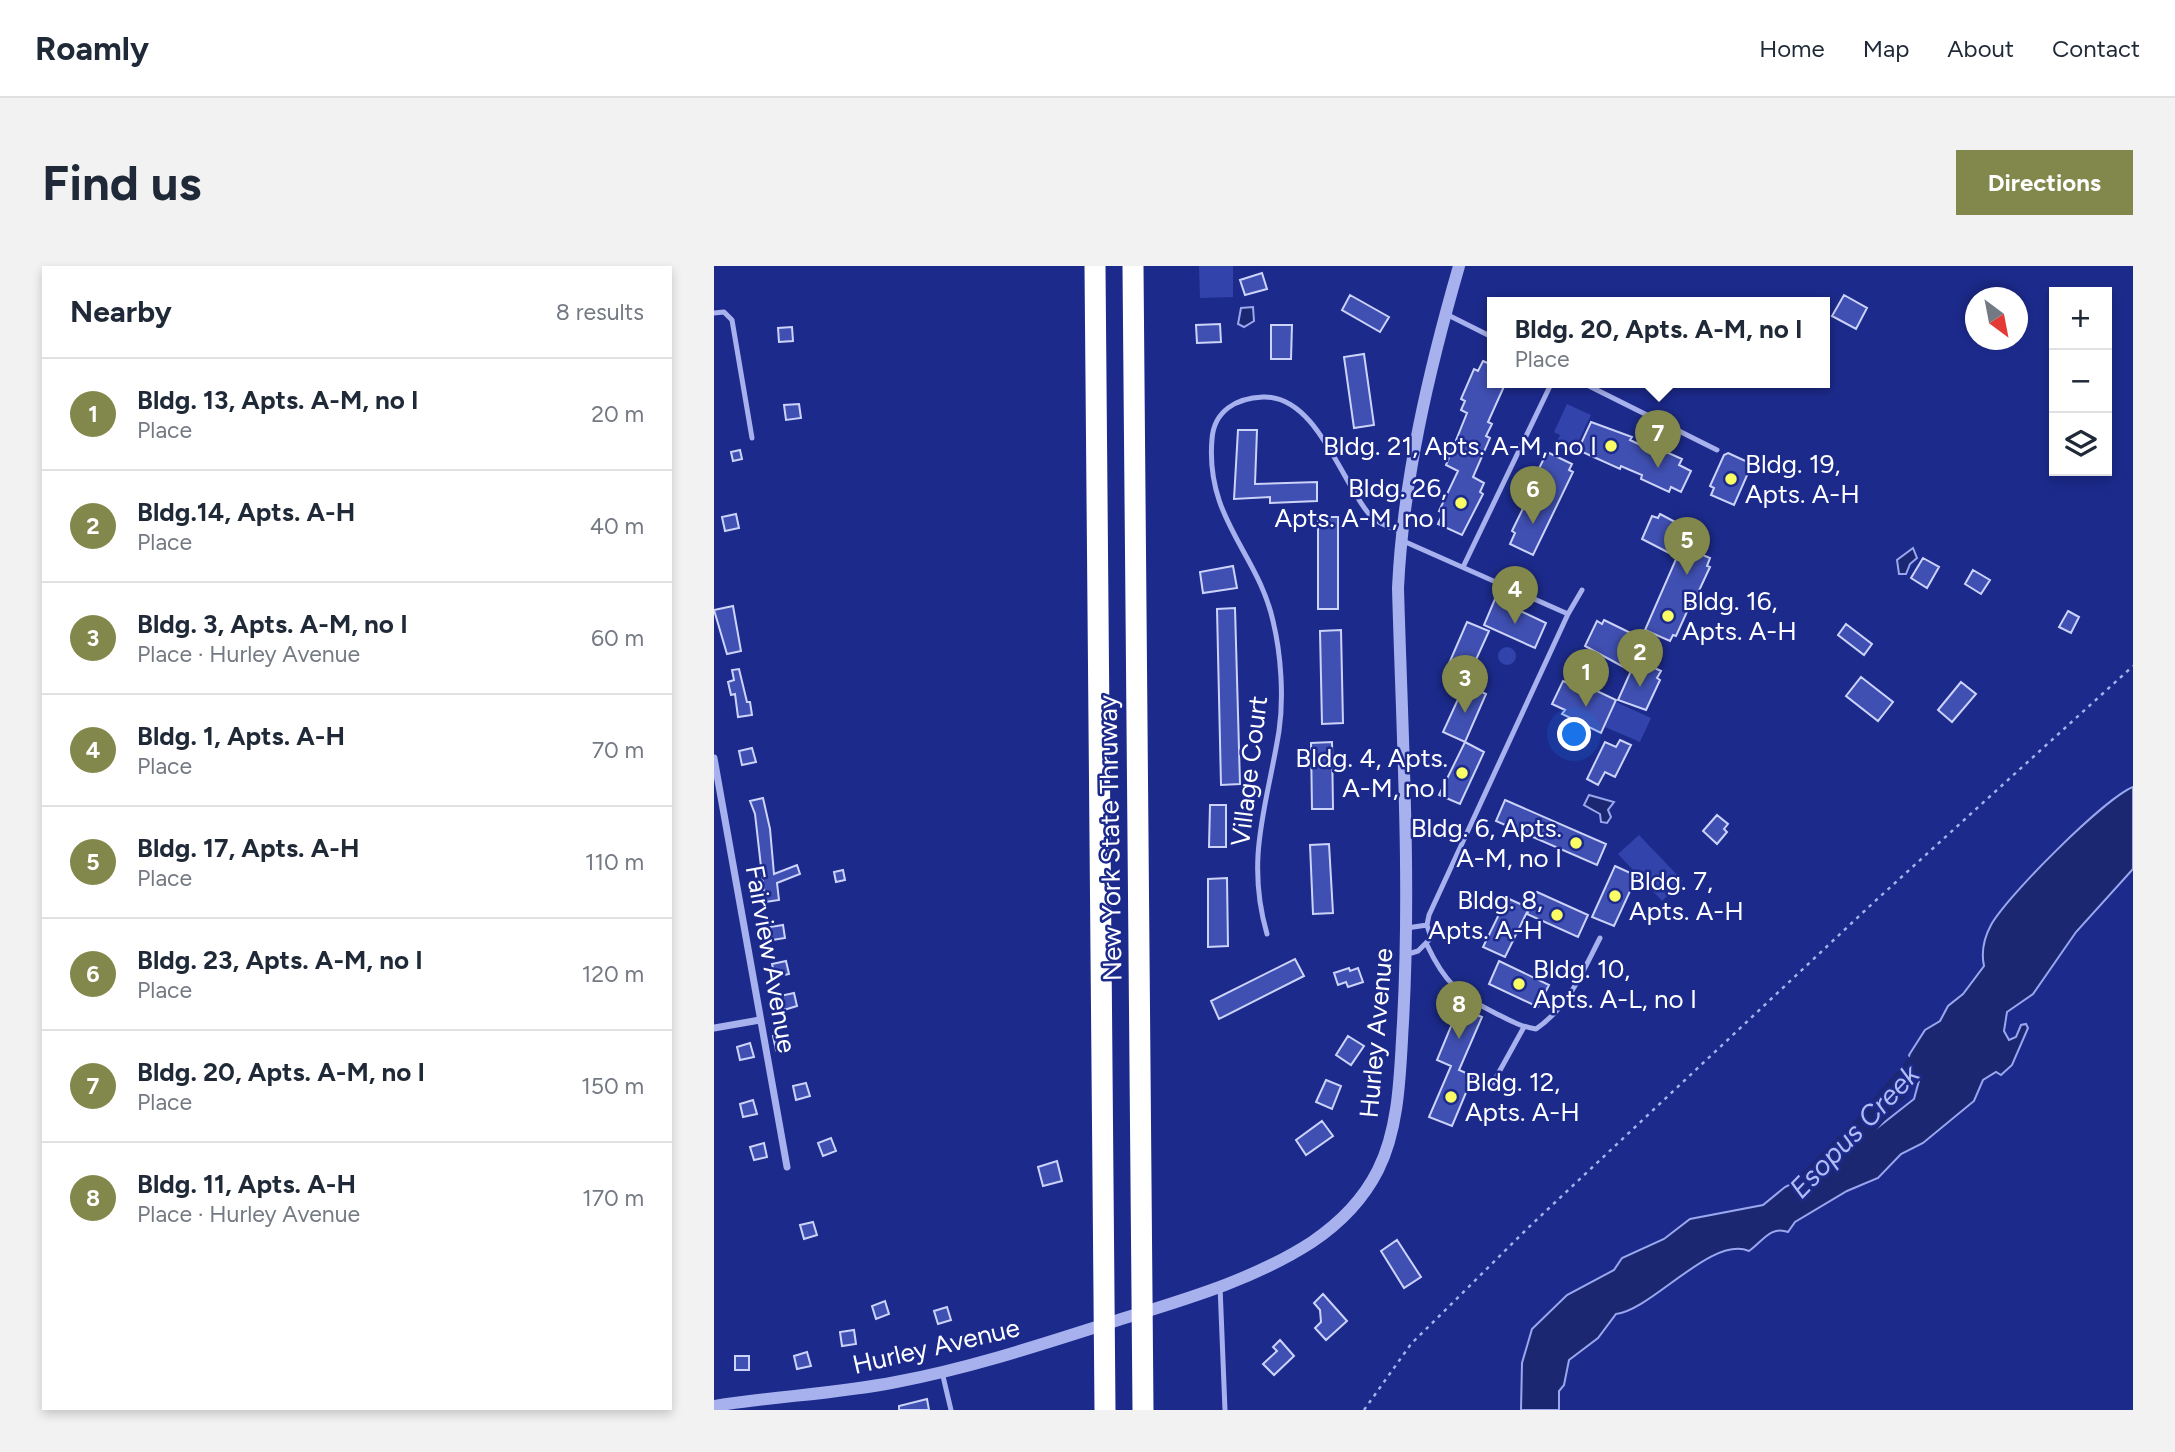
<!DOCTYPE html>
<meta charset="utf-8">
<style>
:root{--surface:#fff;--page:#f2f2f3;--text:#1f2937;--muted:#747a83;--line:#e0e1e3;--accent:#82884b}
body{margin:0;font-family:Figtree,sans-serif;background:var(--page);color:var(--text)}
.controls{position:absolute;right:21px;top:21px;display:grid;overflow:hidden;border-radius:0px;box-shadow:0 4px 10px #0003}
.controls button{width:63px;height:63px;display:grid;place-items:center;padding:0;border:0;border-bottom:2px solid var(--line);background:var(--surface);color:var(--text);font:35px sans-serif}
.compass{position:absolute;left:1251px;top:21px;width:63px;height:63px;border-radius:50%;background:var(--surface);box-shadow:0 4px 10px #0003;rotate:148deg}
.you{position:absolute;left:861px;top:469px;width:24px;height:24px;margin:-18px;border:5px solid #fff;border-radius:50%;background:#1a73e8;box-shadow:0 0 0 10px #1a73e833}
.badge{display:grid;place-items:center;width:46px;height:46px;border-radius:50%;background:var(--accent);color:#fff;font-size:23px;font-weight:700}
.pin{position:absolute;translate:-50% -58px;filter:drop-shadow(0 2px 4px #0008)}
.pin::after{content:'';position:absolute;top:37px;width:24px;height:21px;background:inherit;clip-path:polygon(0 0,100% 0,50% 100%)}
.popup{position:absolute;left:773px;top:31px;width:343px;height:91px;box-sizing:border-box;display:grid;place-content:center;border-radius:0px;background:var(--surface);filter:drop-shadow(0 2px 5px #0005);font-size:23px;white-space:nowrap;color:var(--muted)}
.popup b{font-size:26px;color:var(--text)}
.popup::after{content:'';position:absolute;left:50%;top:100%;margin-left:-14px;border:14px solid transparent;border-top-color:var(--surface)}
.list{margin:0;padding:0;list-style:none}
h2{display:flex;justify-content:space-between;align-items:center;height:91px;margin:0;padding:0 28px;font-size:30px}
h2 small{font-size:23px;font-weight:400;color:var(--muted)}
.list li{display:grid;grid-template-columns:46px 1fr auto;gap:21px;align-items:center;box-sizing:border-box;height:112px;padding:0 28px;border-top:2px solid var(--line)}
.list b{display:block;font-size:26px;white-space:nowrap}
.list p{margin:0;font-size:23px;white-space:nowrap;color:var(--muted)}
.list em{font-size:23px;font-style:normal;color:var(--muted)}
.icon{flex:none;width:38px;height:38px;fill:none;stroke:currentColor;stroke-width:2;stroke-linecap:round;stroke-linejoin:round}
.map{position:relative;flex:none;width:1419px;height:1144px;overflow:hidden;border-radius:0px}
header{display:flex;align-items:center;gap:42px;box-sizing:border-box;height:98px;padding:0 35px;background:var(--surface);border-bottom:2px solid var(--line)}
header strong{font-size:33px}
nav{display:flex;gap:38px;margin-inline-start:auto;font-size:24px}
.intro{display:flex;align-items:center;justify-content:space-between;box-sizing:border-box;height:168px;padding:0 42px}
h1{margin:0;font-size:49px}
.button{padding:18px 32px;border-radius:0px;background:var(--accent);color:#fff;font-size:24px;font-weight:700}
main{display:flex;gap:42px;padding:0 42px}
aside{flex:1;background:var(--surface);border-radius:0px;box-shadow:0 4px 10px #0003}
.map>svg:first-child{display:block}
.green{fill:#3243ab}
.water{fill:#1c2771;stroke:#9aa7ef;stroke-width:2}
.lines{fill:none;stroke-linecap:round;stroke-linejoin:round}
.river{stroke:#1c2771;stroke-width:23}
.building{fill:#4050b2;stroke:#ccd3f9;stroke-width:2}
.path{stroke:#a7b1ed;stroke-width:2.5;stroke-dasharray:3.5 5;stroke-linecap:butt}
.service{stroke:#a7b1ed;stroke-width:5}
.minor{stroke:#a7b1ed;stroke-width:7}
.tertiary{stroke:#a7b1ed;stroke-width:12}
.motorway{stroke:#fff;stroke-width:21}
.poi-dot{fill:#fbfd64;stroke:#1c2a8b;stroke-width:2.5}
.labels{text-anchor:middle;dominant-baseline:central;stroke-width:5;stroke-linejoin:round;paint-order:stroke}
.poi-label{font-size:26px;fill:#fff;stroke:#1c2a8b;text-anchor:end}
.street-label{font-size:26px;fill:#fff;stroke:#1c2a8b}
.water-label{font-size:28px;font-style:italic;fill:#b2bcf4;stroke:#1c2a8b}
</style>
<header>
<strong>Roamly</strong>
<nav><a>Home</a><a>Map</a><a>About</a><a>Contact</a></nav>
</header>
<div class="intro"><h1>Find us</h1><a class="button">Directions</a></div>
<main>
<aside>
<h2>Nearby<small>8 results</small></h2>
<ul class="list">
<li><span class="badge">1</span><div><b>Bldg. 13, Apts. A-M, no I</b><p>Place</p></div><em>20 m</em></li>
<li><span class="badge">2</span><div><b>Bldg.14, Apts. A-H</b><p>Place</p></div><em>40 m</em></li>
<li><span class="badge">3</span><div><b>Bldg. 3, Apts. A-M, no I</b><p>Place · Hurley Avenue</p></div><em>60 m</em></li>
<li><span class="badge">4</span><div><b>Bldg. 1, Apts. A-H</b><p>Place</p></div><em>70 m</em></li>
<li><span class="badge">5</span><div><b>Bldg. 17, Apts. A-H</b><p>Place</p></div><em>110 m</em></li>
<li><span class="badge">6</span><div><b>Bldg. 23, Apts. A-M, no I</b><p>Place</p></div><em>120 m</em></li>
<li><span class="badge">7</span><div><b>Bldg. 20, Apts. A-M, no I</b><p>Place</p></div><em>150 m</em></li>
<li><span class="badge">8</span><div><b>Bldg. 11, Apts. A-H</b><p>Place · Hurley Avenue</p></div><em>170 m</em></li>
</ul>
</aside>
<div class="map">
<svg width="1419" height="1144" viewBox="0 0 1419 1144">
<rect width="100%" height="100%" fill="#1c2a8b"/>
<path class="green" d="M 485,0 L 519,0 L 519,31 L 486,32 Z
M 853,138 L 877,149 L 859,187 L 841,179 L 846,169 L 840,166 Z
M784 390a9 9 0 1 1 18 0a9 9 0 1 1-18 0Z
M 902,436 L 937,452 L 926,476 L 891,461 Z
M 925,569 L 969,615 L 948,635 L 904,588 Z"/>
<path class="water" d="M 539,41 L 540,55 L 530,61 L 524,58 L 527,42 Z
M 1199,282 L 1203,292 L 1196,298 L 1192,308 L 1185,308 L 1183,294 Z
M 1419,521 L 1419,603 L 1362,666 L 1319,728 L 1293,746 L 1290,765 L 1295,774 L 1302,771 L 1307,759 L 1312,758 L 1314,762 L 1298,799 L 1287,809 L 1282,806 L 1269,814 L 1260,835 L 1209,877 L 1187,888 L 1164,912 L 1133,925 L 1081,956 L 1074,966 C 1057,959 1048,976 1035,985 C 998,969 938,1044 902,1048 L 884,1072 L 855,1094 L 850,1119 L 845,1125 L 845,1144 L 807,1144 L 808,1097 L 818,1063 L 853,1029 L 900,1004 L 908,992 L 950,973 L 976,953 L 1049,939 L 1071,921 L 1120,896 L 1200,833 L 1206,811 L 1195,789 L 1211,764 L 1226,755 L 1234,740 L 1249,728 L 1270,700 C 1267,686 1270,672 1277,659 C 1293,630 1390,533 1419,521 Z
M 875,529 L 900,536 L 894,544 L 897,551 L 893,557 L 887,556 L 886,548 L 870,539 Z"/>
<g class="lines">
<path class="river" d="M 1091,920 L 1149,862 L 1222,778"/>
</g>
<path class="building" d="M 548,7 L 553,23 L 531,29 L 526,14 Z
M 636,29 L 675,51 L 666,66 L 628,44 Z
M 1130,29 L 1153,42 L 1142,63 L 1118,50 Z
M 506,58 L 507,76 L 483,77 L 482,59 Z
M 557,59 L 578,59 L 577,93 L 557,93 Z
M 78,61 L 79,75 L 65,76 L 64,62 Z
M 650,88 L 660,159 L 640,162 L 630,91 Z
M 769,95 L 778,99 L 778,116 L 792,116 L 774,156 L 778,158 L 772,170 L 776,172 L 759,211 L 770,217 L 766,226 L 769,228 L 748,269 L 724,258 L 729,247 L 725,245 L 744,205 L 732,199 L 753,147 L 747,144 L 751,135 L 747,133 L 760,103 L 764,105 Z
M 85,138 L 87,152 L 72,154 L 70,139 Z
M 877,156 L 918,171 L 916,174 L 937,184 L 939,180 L 968,193 L 965,199 L 977,205 L 967,226 L 957,221 L 955,226 L 927,213 L 928,209 L 916,204 L 907,200 L 906,203 L 864,184 Z
M 524,164 L 543,164 L 541,218 L 603,216 L 603,235 L 556,237 L 556,231 L 520,233 Z
M 26,184 L 28,193 L 19,195 L 17,186 Z
M 833,186 L 858,198 L 855,204 L 859,206 L 819,289 L 796,278 L 801,267 L 798,265 L 819,222 L 816,221 Z
M 1014,187 L 1038,198 L 1020,239 L 997,229 L 1000,222 L 996,220 L 1010,189 Z
M 22,248 L 25,262 L 11,265 L 8,251 Z
M 946,248 L 982,267 L 975,283 L 996,292 L 993,300 L 996,301 L 983,329 L 981,328 L 962,370 L 959,369 L 956,375 L 931,364 L 963,291 L 928,273 L 938,250 L 944,252 Z
M 604,251 L 624,251 L 624,343 L 604,343 Z
M 1209,292 L 1225,301 L 1213,322 L 1197,312 Z
M 519,300 L 523,322 L 489,327 L 486,306 Z
M 1259,304 L 1276,314 L 1267,328 L 1251,318 Z
M 781,333 L 832,357 L 821,382 L 770,359 Z
M 19,340 L 27,385 L 13,388 L 0,344 Z
M 521,342 L 526,518 L 507,519 L 503,343 Z
M 1354,345 L 1365,351 L 1357,367 L 1345,361 Z
M 890,354 L 931,374 L 922,393 L 947,405 L 943,412 L 946,414 L 932,444 L 904,434 L 917,405 L 871,380 L 883,355 L 888,358 Z
M 753,356 L 775,365 L 751,418 L 730,409 Z
M 1132,358 L 1158,378 L 1150,389 L 1124,369 Z
M 627,364 L 629,457 L 608,458 L 606,365 Z
M 25,403 L 33,436 L 36,436 L 38,449 L 24,451 L 21,428 L 17,429 L 14,416 L 20,414 L 18,404 Z
M 1147,411 L 1179,436 L 1164,455 L 1132,430 Z
M 849,415 L 860,420 L 862,415 L 902,434 L 887,467 L 848,448 L 851,444 L 838,438 Z
M 1247,416 L 1262,428 L 1238,456 L 1224,444 Z
M 751,418 L 772,428 L 751,476 L 729,466 Z
M 906,474 L 917,479 L 901,511 L 891,506 L 884,519 L 873,513 L 891,476 L 902,481 Z
M 618,476 L 619,543 L 598,543 L 597,477 Z
M 751,476 L 770,486 L 746,538 L 725,529 Z
M 38,482 L 42,496 L 28,499 L 25,485 Z
M 49,532 L 56,563 L 60,608 L 83,599 L 86,608 L 63,617 L 65,634 L 51,636 L 41,548 L 36,535 Z
M 791,534 L 892,578 L 883,599 L 782,555 Z
M 496,539 L 512,539 L 512,581 L 495,581 Z
M 1003,549 L 1014,558 L 1010,563 L 1013,566 L 1003,578 L 989,565 Z
M 615,578 L 619,647 L 599,648 L 596,579 Z
M 901,600 L 923,610 L 900,660 L 878,651 Z
M 129,604 L 131,614 L 122,616 L 120,606 Z
M 513,612 L 514,680 L 494,681 L 494,613 Z
M 823,626 L 874,649 L 864,671 L 813,648 Z
M 793,632 L 815,642 L 791,691 L 769,681 Z
M 69,659 L 71,672 L 58,674 L 56,661 Z
M 581,693 L 590,710 L 505,753 L 497,735 Z
M 72,695 L 75,708 L 61,711 L 58,698 Z
M 785,695 L 835,719 L 824,741 L 775,718 Z
M 635,702 L 636,705 L 644,702 L 649,716 L 634,721 L 632,716 L 624,719 L 620,707 Z
M 80,727 L 83,740 L 70,744 L 66,730 Z
M 745,741 L 768,751 L 745,804 L 759,810 L 738,860 L 715,851 L 737,800 L 723,794 Z
M 73,768 L 76,781 L 62,784 L 59,770 Z
M 634,770 L 650,780 L 637,799 L 622,789 Z
M 36,777 L 40,791 L 26,794 L 23,781 Z
M 612,814 L 627,820 L 618,843 L 602,836 Z
M 92,817 L 96,830 L 82,834 L 79,820 Z
M 39,834 L 43,848 L 29,851 L 26,838 Z
M 608,855 L 619,870 L 592,889 L 582,874 Z
M 117,872 L 122,885 L 109,890 L 104,877 Z
M 50,877 L 53,891 L 40,894 L 36,881 Z
M 343,895 L 348,915 L 329,920 L 324,901 Z
M 99,956 L 103,969 L 90,973 L 86,959 Z
M 683,974 L 707,1011 L 690,1022 L 667,985 Z
M 609,1028 L 633,1055 L 612,1074 L 601,1062 L 607,1056 L 606,1044 L 600,1037 Z
M 171,1035 L 175,1048 L 162,1053 L 158,1040 Z
M 233,1041 L 237,1054 L 224,1058 L 220,1045 Z
M 140,1064 L 142,1078 L 128,1080 L 126,1066 Z
M 566,1074 L 580,1090 L 560,1109 L 549,1098 L 563,1085 L 559,1081 Z
M 93,1086 L 97,1100 L 83,1103 L 80,1090 Z
M 21,1090 L 35,1090 L 35,1104 L 21,1104 Z
M 213,1133 L 215,1144 L 185,1144 L 185,1140 Z"/>
<g class="lines">
<path class="path" d="M 650,1144 L 697,1078 L 816,960 L 1159,637 L 1419,400"/>
<path class="service" d="M 0,47 L 10,46 L 18,54 L 38,172
M 734,49 L 778,71
M 867,116 L 1003,184
M 687,274 L 854,348
M 750,299 L 838,116
M 693,662 L 713,659
M 553,668 C 531,592 553,540 565,465 C 570,431 567,388 559,355 C 544,287 491,253 498,173 C 500,145 522,132 549,131 C 602,129 627,215 655,248 C 662,257 676,261 687,266
M 713,679 C 731,717 745,729 781,747 C 795,754 807,761 822,763 C 855,740 868,707 886,672
M 694,688 L 704,685 L 717,672 L 713,659 L 715,649 L 854,348 L 868,324
M 779,817 L 810,761
M 506,1020 L 511,1144
M 228,1106 L 237,1144"/>
<path class="minor" d="M 0,492 L 73,901
M 0,762 L 46,754"/>
<path class="tertiary" d="M 0,1140 C 61,1130 122,1128 182,1116 C 256,1102 326,1079 398,1056 C 465,1035 538,1015 598,976 C 626,957 649,934 664,904 C 686,860 686,804 689,756 C 697,612 688,467 684,322 C 689,214 715,104 745,0"/>
<path class="motorway" d="M 381,0 L 391,1144
M 419,0 L 429,1144"/>
</g>
<g class="poi-dot">
<circle cx="897" cy="180" r="7"/>
<circle cx="1017" cy="213" r="7"/>
<circle cx="747" cy="237" r="7"/>
<circle cx="954" cy="350" r="7"/>
<circle cx="748" cy="507" r="7"/>
<circle cx="862" cy="577" r="7"/>
<circle cx="901" cy="630" r="7"/>
<circle cx="843" cy="649" r="7"/>
<circle cx="805" cy="718" r="7"/>
<circle cx="737" cy="831" r="7"/>
</g>
<g class="labels">
<g class="poi-label">
<text x="883" y="180">Bldg. 21, Apts. A-M, no I</text>
<text x="1031" y="198" text-anchor="start">Bldg. 19,<tspan x="1031" dy="30">Apts. A-H</tspan></text>
<text x="733" y="222">Bldg. 26,<tspan x="733" dy="30">Apts. A-M, no I</tspan></text>
<text x="968" y="335" text-anchor="start">Bldg. 16,<tspan x="968" dy="30">Apts. A-H</tspan></text>
<text x="734" y="492">Bldg. 4, Apts.<tspan x="734" dy="30">A-M, no I</tspan></text>
<text x="848" y="562">Bldg. 6, Apts.<tspan x="848" dy="30">A-M, no I</tspan></text>
<text x="915" y="615" text-anchor="start">Bldg. 7,<tspan x="915" dy="30">Apts. A-H</tspan></text>
<text x="829" y="634">Bldg. 8,<tspan x="829" dy="30">Apts. A-H</tspan></text>
<text x="819" y="703" text-anchor="start">Bldg. 10,<tspan x="819" dy="30">Apts. A-L, no I</tspan></text>
<text x="751" y="816" text-anchor="start">Bldg. 12,<tspan x="751" dy="30">Apts. A-H</tspan></text>
</g>
<g class="street-label">
<text transform="translate(535 505) rotate(-83)">Village Court</text>
<text transform="translate(396 572) rotate(-91)">New York State Thruway</text>
<text transform="translate(57 693) rotate(80)">Fairview Avenue</text>
<text transform="translate(662 767) rotate(-85)">Hurley Avenue</text>
<text transform="translate(222 1080) rotate(-13)">Hurley Avenue</text>
</g>
<g class="water-label">
<text transform="translate(1140 865) rotate(-46)">Esopus Creek</text>
</g>
</g>
</svg>
<div class="controls">
<button>+</button>
<button>−</button>
<button><svg class="icon" aria-label="layers" viewBox="0 0 24 24"><path d="M12 4l9 5-9 5-9-5zM3 14l9 5 9-5"/></svg></button>
</div>
<svg class="compass" viewBox="-18 -18 36 36"><path d="M0-13l5 13h-10z" fill="#e53935"/><path d="M0 13l5-13h-10z" fill="#747a83"/></svg>
<div class="you"></div>
<div class="pin badge" style="left:872px;top:441px">1</div>
<div class="pin badge" style="left:926px;top:421px">2</div>
<div class="pin badge" style="left:751px;top:447px">3</div>
<div class="pin badge" style="left:801px;top:358px">4</div>
<div class="pin badge" style="left:973px;top:309px">5</div>
<div class="pin badge" style="left:819px;top:258px">6</div>
<div class="pin badge" style="left:944px;top:202px">7</div>
<div class="popup"><b>Bldg. 20, Apts. A-M, no I</b>Place</div>
<div class="pin badge" style="left:745px;top:773px">8</div>
</div>
</main>
